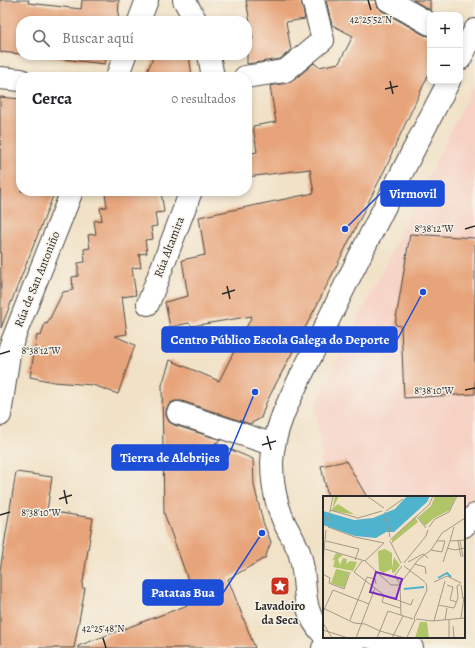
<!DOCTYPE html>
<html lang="es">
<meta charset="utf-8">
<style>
:root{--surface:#fff;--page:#f2f2f2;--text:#202124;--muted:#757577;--line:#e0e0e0}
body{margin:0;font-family:Alegreya,serif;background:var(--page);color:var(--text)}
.controls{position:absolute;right:12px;top:12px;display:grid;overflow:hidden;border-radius:8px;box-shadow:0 2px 6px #0003}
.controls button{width:36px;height:36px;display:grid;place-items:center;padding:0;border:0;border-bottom:1px solid var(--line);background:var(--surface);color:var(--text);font:20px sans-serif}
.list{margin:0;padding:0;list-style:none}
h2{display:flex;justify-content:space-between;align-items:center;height:52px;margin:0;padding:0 16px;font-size:17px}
h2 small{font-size:13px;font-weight:400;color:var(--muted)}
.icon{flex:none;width:22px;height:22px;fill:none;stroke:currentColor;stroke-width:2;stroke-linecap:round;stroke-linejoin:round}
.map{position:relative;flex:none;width:475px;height:648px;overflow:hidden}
.search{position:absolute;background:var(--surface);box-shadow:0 2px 6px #0003;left:16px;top:16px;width:236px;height:44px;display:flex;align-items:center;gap:10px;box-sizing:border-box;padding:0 14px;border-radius:16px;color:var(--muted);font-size:15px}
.panel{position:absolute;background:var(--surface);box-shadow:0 2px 6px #0003;left:16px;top:72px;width:236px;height:124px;border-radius:16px}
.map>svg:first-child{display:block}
.built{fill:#f6d2c4}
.building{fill:#e7a47a}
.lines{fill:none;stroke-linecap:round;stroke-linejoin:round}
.minor-casing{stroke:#494642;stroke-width:24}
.minor{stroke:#fff;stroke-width:22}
.ticks{fill:none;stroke:#2b2b2b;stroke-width:1.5}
.labels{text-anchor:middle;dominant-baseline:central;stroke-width:3;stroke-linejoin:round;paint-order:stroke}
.street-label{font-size:12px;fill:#2b2b2b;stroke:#f7f3e8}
.poi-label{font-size:12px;font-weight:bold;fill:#2b2b2b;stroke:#f7f3e8}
.inset-river{fill:none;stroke:#4fb3cd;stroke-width:2}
.inset-road{fill:none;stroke:#a29989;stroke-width:1}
.view{fill:#7b2cbf;fill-opacity:0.15;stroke:#7b2cbf;stroke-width:2}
.inset-edge{fill:none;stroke:#2b2b2b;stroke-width:2}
.ticks-label{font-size:10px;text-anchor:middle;fill:#2b2b2b;stroke:#f7f3e8;stroke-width:3;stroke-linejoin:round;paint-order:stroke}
.leader{fill:none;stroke:#1d4ed8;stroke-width:1.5}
.callout-dot{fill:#1d4ed8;stroke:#f7f3e8;stroke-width:1.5}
.callout{fill:#1d4ed8;stroke:#1d4ed8;stroke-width:1.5}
.callout-label{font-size:13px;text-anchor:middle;font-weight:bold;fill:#fff}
</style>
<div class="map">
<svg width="475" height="648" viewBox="0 0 475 648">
<rect width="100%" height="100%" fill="#f7f3e8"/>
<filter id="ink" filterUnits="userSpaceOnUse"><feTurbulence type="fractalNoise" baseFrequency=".025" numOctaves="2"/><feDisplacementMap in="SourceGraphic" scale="8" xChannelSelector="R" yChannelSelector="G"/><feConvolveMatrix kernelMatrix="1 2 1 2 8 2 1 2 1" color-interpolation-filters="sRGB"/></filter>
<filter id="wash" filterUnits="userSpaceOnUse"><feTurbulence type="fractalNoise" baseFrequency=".012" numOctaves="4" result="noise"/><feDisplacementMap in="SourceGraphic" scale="16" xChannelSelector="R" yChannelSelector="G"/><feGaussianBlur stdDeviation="0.9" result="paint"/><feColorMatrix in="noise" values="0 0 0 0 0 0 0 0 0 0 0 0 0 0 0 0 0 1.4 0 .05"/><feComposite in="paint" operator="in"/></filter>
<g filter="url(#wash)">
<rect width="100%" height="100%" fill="#f1e2c7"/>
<path class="built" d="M 475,82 L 475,502 L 464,513 L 464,497 L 328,497 L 321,466 L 321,444 L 315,407 Z"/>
<g id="blocks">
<path class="building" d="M 0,0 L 29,0 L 28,3 L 81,9 L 82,0 L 119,0 L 118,21 L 21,21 L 21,54 L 0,52 Z
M 246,0 L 301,0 L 305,19 L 286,22 L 291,50 L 280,59 L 247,64 L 247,40 L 253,39 Z
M 326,0 L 376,0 L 377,6 L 382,11 L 424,35 L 430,36 L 430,71 L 390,157 L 391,157 L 320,299 L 266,403 L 261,418 L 250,424 L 182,401 L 175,401 L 170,403 L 166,409 L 166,416 L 169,422 L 174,425 L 221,440 L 215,443 L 253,459 L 254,485 L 263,522 L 271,542 L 265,558 L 228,579 L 255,648 L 78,648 L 78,646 L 196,602 L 164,513 L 162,385 L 170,360 L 219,381 L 252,316 L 192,326 L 189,323 L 170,327 L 165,302 L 188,296 L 182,260 L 205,255 L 199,217 L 314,193 L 310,169 L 247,177 L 247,154 L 257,152 L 253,126 L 276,122 L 270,86 L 287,83 L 293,81 L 314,63 L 319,67 L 339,63 L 353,36 L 332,25 Z
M 413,0 L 430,0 L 430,10 Z
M 27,55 L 106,55 L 105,64 Z
M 154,55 L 189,55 L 192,77 L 145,77 Z
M 0,97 L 21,99 L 21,191 L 55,191 L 1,328 Z
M 121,191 L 161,191 L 164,212 L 155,213 L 157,226 L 151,227 L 153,239 L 145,240 L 147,253 L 139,254 L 141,267 L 132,268 L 136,295 L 122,297 L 127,334 L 115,336 L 135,345 L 118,394 L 93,385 L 54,382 L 30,377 L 37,335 L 41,336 L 45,323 L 47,324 L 63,292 L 73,290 L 72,277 L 78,276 L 78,263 L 85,262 L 84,249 L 90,248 L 88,235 L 96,234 L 94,221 L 102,220 L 100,208 L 107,207 L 105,193 Z
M 410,234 L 475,238 L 475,394 L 404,398 L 401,326 L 395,325 Z
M 346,461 L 367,497 L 328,497 L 321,466 Z
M 16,472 L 52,477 L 47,511 L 93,518 L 82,588 L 85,588 L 74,648 L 0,648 L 0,570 Z"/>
</g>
</g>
<g filter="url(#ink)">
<use href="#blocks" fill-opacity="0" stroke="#494642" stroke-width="1"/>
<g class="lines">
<defs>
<path id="minor" d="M 184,0 L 196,21
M 388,0 L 430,24
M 139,21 L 147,0
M 209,55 L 213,77
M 460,59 L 475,30
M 117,77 L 125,55
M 245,77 L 285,71 L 323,40 L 313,0
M 0,78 L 21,80
M 148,304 L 191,191
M 178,413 L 274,445
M 0,415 L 10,347 L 72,191
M 464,526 L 475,515
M 324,635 C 298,608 309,587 300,555 C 297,544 289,533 284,522 C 276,504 272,484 272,463 C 273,424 297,385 314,350 C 357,259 403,170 449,81
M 370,637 L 412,648
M 323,648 L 335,643 L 363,637"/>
</defs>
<use href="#minor" class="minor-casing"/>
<use href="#minor" class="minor"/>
</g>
</g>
<path class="ticks" d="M 368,0 L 371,10M 390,81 L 393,94M 385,89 L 398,86M 465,229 L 475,226M 227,286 L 230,299M 222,294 L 235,290M 0,354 L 10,351M 465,390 L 475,388M 267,436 L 271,450M 262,445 L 276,441M 64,490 L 67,504M 59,499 L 72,495M 0,515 L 10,512M 103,638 L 106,648"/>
<defs>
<symbol id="sight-square" viewBox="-11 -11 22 22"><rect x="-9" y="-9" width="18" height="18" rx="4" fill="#c8321e" stroke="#f7f3e8"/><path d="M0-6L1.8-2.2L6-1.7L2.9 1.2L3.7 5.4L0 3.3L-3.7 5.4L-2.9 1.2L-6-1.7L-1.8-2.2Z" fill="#fff"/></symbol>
</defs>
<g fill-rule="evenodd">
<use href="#sight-square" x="269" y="575" width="22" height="22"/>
</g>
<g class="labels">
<g class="street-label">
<text transform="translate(169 247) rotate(-69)">Rúa Altamira</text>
<text transform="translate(37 279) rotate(-68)">Rúa de San Antoniño</text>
</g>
<g class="poi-label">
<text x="280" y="606">Lavadoiro<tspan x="280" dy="14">da Seca</tspan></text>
</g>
</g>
<g transform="translate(323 496)">
<rect width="142" height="142" fill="#f1e2c7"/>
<path d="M 12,0 L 16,0 L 10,12 L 15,8 L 32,19 L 41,20 L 9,15 ZM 112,0 L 133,0 L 127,14 L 111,22 L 102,30 L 95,21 L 108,10 ZM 92,21 L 95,26 L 69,47 L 69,43 ZM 62,53 L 69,57 L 69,72 L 71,61 L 77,69 L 72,76 L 69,77 L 69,73 L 60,77 L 56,74 L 55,55 ZM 13,57 L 20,59 L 15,63 L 17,69 L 20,62 L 24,63 L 23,68 L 27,65 L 34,66 L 30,75 L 10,71 L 12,63 L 9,65 ZM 13,73 L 26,76 L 21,92 L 8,87 ZM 97,126 L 104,126 L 106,142 L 92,142 Z" fill="#b0c468"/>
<path d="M 84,0 L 107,0 L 104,6 L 71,36 L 63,36 L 53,42 L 32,40 L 0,29 L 0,15 L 31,24 L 50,22 L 72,13 Z" fill="#4fb3cd"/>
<path class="inset-river" d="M 115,82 L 124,77 L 128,81M 81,93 L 101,91"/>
<path class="inset-road" d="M 44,0 L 61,12M 7,14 L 35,22 L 59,15M 63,15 L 80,3M 62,16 L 67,41M 93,20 L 103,32M 4,30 L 10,0M 5,31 L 32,41 L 61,47M 106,31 L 112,23 L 126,16 L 134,0M 67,44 L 106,9 L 110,0M 3,45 L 36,53 L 32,64M 67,45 L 78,67M 127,45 L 131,31M 135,45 L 138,61M 137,45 L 140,61M 124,52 L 132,54 L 142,52M 2,53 L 42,65M 108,54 L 119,56 L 122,45 L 114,45M 0,64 L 3,34M 42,65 L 68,89 L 77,89M 42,65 L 61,47M 85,66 L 100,58 L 105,62M 120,66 L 127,45 L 142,44M 81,67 L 103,40 L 105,34M 92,68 L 102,71 L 103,78M 81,70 L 102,86M 31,76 L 61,99 L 88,109 L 90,103M 31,76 L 39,65M 0,78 L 7,82 L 6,87 L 21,93 L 27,76M 111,86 L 124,80 L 138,87M 77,88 L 95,64 L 108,54 L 119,37 L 142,22M 77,88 L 78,119M 77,88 L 72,79 L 79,70M 124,89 L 130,91 L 127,104 L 134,106M 138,89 L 140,103M 61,99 L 59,106 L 77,112M 115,109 L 131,112 L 135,102 L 134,90 L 137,88M 0,112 L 31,127 L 42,128 L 57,135 L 82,142M 0,116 L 10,94 L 46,108M 91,122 L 104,94 L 103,87M 138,122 L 141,101M 93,123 L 109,125 L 142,122M 27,124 L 44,81 L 52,83 L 53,88M 122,124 L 124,112M 126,124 L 126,142M 111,125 L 122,85M 0,127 L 9,142M 130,130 L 131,142M 0,134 L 25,142M 84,141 L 92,124 L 91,122M 33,142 L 52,92M 54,142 L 65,115 L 90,123M 69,142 L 80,120"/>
<path class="view" d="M 53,76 L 79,83 L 73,103 L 47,96 Z"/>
<rect width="142" height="142" class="inset-edge"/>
</g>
<g class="ticks-label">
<text x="371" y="23">42°25'52"N</text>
<text x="434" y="232">8°38'12"W</text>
<text x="41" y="354">8°38'12"W</text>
<text x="434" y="394">8°38'10"W</text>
<text x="41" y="516">8°38'10"W</text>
<text x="103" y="632">42°25'48"N</text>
</g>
<path class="leader" d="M345 229L381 193M423 292L397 340M255 392L228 457M262 533L223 593"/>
<g class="callout-dot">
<circle cx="345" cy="229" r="4"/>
<circle cx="423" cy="292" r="4"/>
<circle cx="255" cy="392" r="4"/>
<circle cx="262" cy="533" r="4"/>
</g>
<g class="callout">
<rect x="381" y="181" width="63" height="25" rx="4"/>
<rect x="162" y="327" width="235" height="25" rx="4"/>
<rect x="112" y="445" width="116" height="25" rx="4"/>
<rect x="143" y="580" width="80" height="25" rx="4"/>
</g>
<g class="callout-label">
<text x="413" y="198">Virmovil</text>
<text x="280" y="344">Centro Público Escola Galega do Deporte</text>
<text x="170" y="462">Tierra de Alebrijes</text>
<text x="183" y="597">Patatas Bua</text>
</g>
</svg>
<div class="controls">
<button>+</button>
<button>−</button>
</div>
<div class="search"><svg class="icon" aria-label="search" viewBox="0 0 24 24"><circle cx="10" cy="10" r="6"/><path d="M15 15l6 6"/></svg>Buscar aquí</div>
<section class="panel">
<h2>Cerca<small>0 resultados</small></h2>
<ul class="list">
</ul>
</section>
</div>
